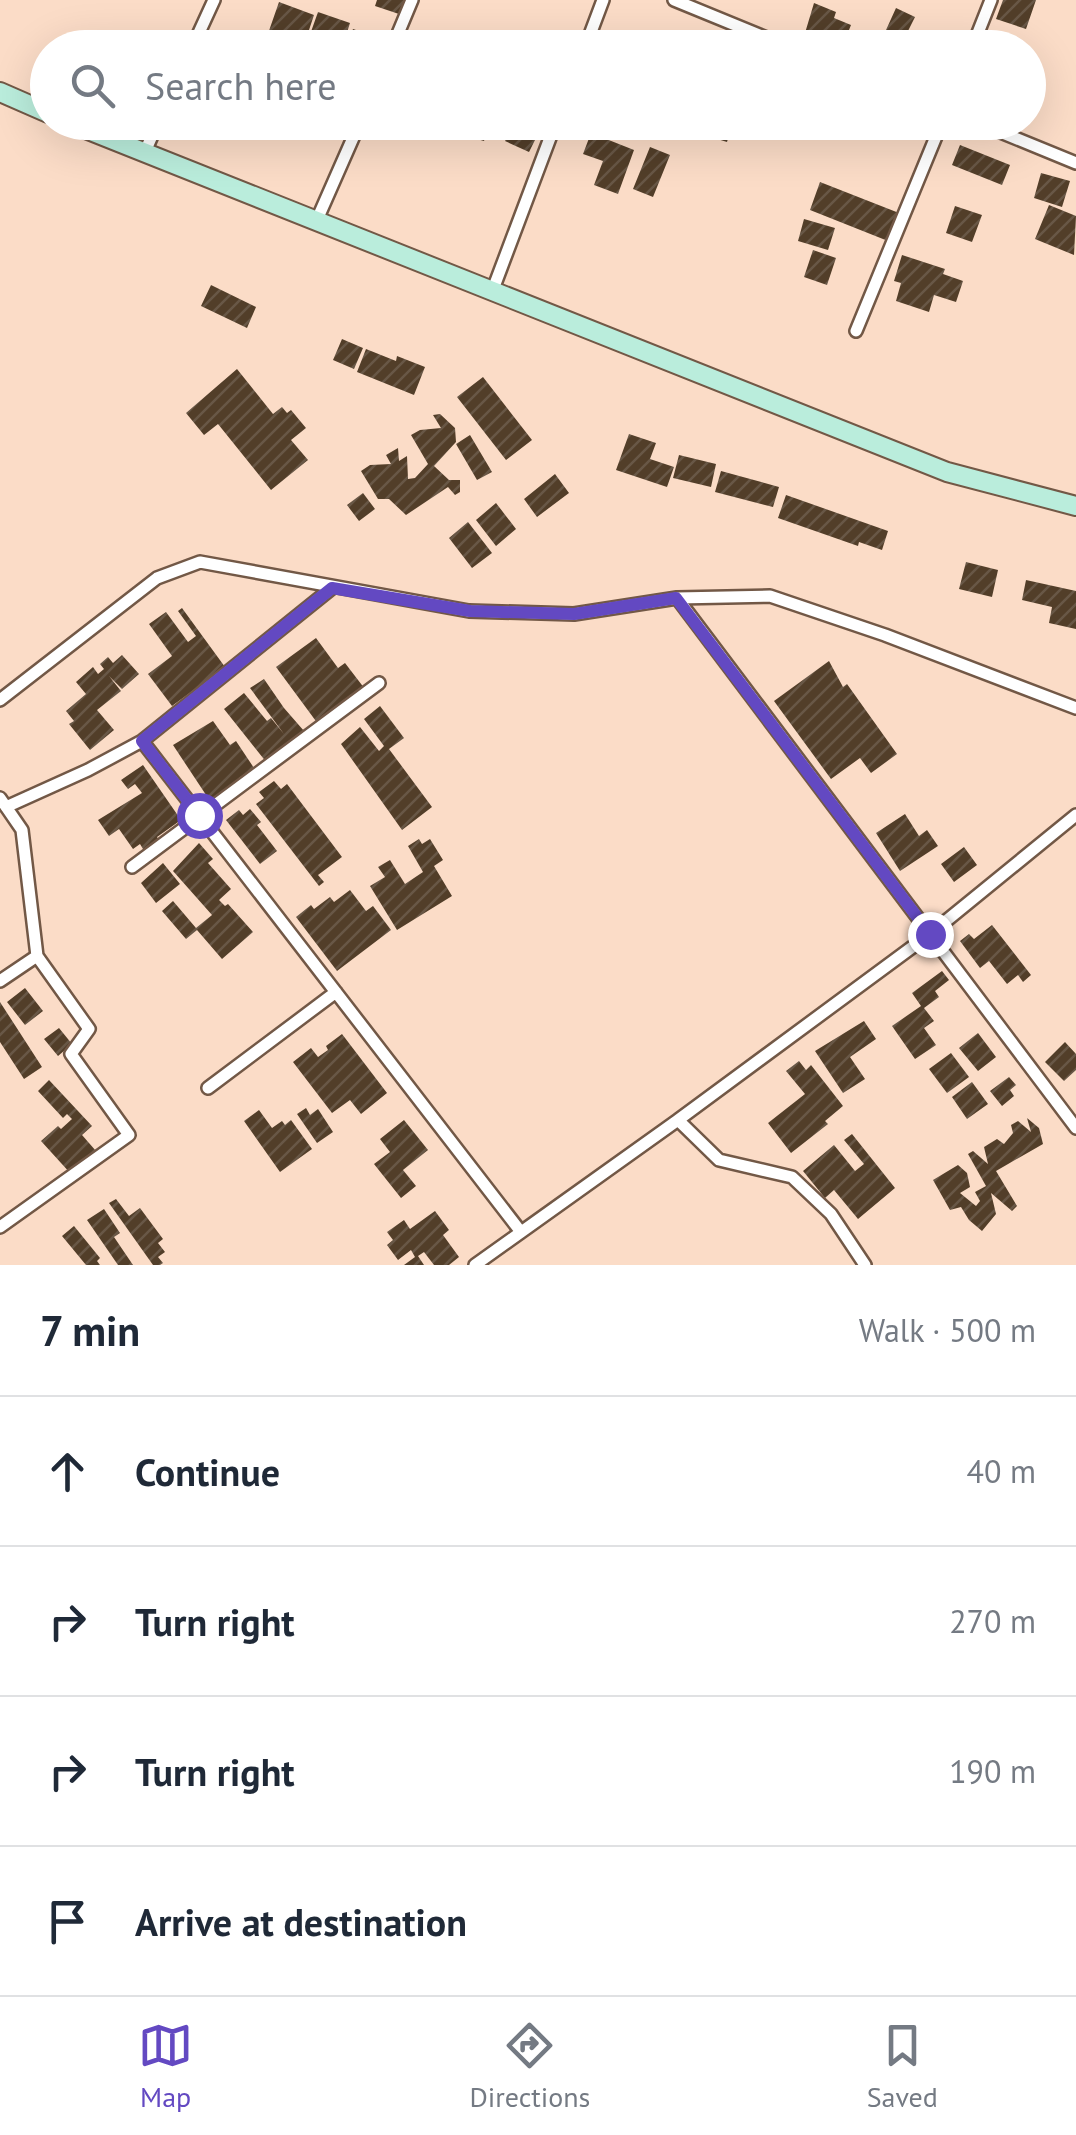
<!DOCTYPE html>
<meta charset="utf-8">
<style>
:root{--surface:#fff;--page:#f6f6f7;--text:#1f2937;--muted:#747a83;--line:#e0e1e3;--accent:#6349c2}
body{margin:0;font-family:"PT Sans",sans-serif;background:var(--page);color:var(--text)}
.stop{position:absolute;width:30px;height:30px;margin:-22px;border:8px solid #6349c2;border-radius:50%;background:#fff}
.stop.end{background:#6349c2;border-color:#fff;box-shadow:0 2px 10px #0008}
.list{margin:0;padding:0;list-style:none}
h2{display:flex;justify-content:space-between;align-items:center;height:130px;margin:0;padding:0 40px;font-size:42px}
h2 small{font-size:32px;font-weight:400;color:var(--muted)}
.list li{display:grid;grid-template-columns:65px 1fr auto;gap:30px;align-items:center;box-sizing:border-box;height:150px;padding:0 40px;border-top:2px solid var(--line)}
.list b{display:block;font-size:38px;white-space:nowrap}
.list em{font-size:32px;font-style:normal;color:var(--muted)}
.icon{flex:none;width:55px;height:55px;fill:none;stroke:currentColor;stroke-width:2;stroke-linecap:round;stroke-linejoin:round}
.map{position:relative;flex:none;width:1076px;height:1265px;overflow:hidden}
.search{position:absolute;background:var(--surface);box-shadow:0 10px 40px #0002;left:30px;right:30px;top:30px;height:110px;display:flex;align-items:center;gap:25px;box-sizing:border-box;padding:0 35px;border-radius:55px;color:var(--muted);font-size:38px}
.sheet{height:730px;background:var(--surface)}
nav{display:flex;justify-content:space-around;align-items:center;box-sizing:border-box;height:140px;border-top:2px solid var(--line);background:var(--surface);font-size:28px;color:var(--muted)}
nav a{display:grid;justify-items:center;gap:5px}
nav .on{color:var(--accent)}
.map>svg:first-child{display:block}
.building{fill:url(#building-hatch)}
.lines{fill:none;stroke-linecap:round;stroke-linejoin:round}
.street-casing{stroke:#725846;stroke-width:16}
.secondary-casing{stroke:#725846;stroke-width:22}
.street{stroke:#fff;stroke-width:11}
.secondary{stroke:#baeddc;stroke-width:18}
.route{stroke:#6349c2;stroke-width:12}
</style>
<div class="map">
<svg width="1076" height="1265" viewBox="0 0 1076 1265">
<defs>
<pattern id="building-hatch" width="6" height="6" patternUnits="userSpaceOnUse" patternTransform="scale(2.5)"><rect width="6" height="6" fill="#523e29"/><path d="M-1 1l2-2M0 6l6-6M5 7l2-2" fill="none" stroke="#685746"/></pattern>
</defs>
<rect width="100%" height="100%" fill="#fbdcc7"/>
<path class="building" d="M 377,0 L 407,0 L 402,15 L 375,6 Z
M 1003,0 L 1036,0 L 1026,29 L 996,19 Z
M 279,2 L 314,15 L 303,48 L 263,48 Z
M 814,3 L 836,12 L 834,18 L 851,25 L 845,40 L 826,32 L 823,40 L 805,33 Z
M 896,8 L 915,17 L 904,39 L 924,48 L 883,48 L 889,32 L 886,30 Z
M 318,12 L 350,23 L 342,48 L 320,48 L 307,43 Z
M 353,29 L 380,38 L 377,48 L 346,48 Z
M 418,122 L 490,122 L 484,141 Z
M 684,122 L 733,122 L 727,142 L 682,128 Z
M 819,122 L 849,122 L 846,136 L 818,131 Z
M 512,127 L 536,138 L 529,152 L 505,141 Z
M 591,133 L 634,150 L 618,194 L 594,185 L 603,161 L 583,154 Z
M 960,145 L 1010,165 L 1002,185 L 952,165 Z
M 650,147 L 670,155 L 653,197 L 633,189 Z
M 1041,173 L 1070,181 L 1062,207 L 1034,198 Z
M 820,182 L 899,213 L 888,241 L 810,210 Z
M 1049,205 L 1076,216 L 1074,255 L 1035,239 Z
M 955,206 L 982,215 L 972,242 L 946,233 Z
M 804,219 L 835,228 L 828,250 L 798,241 Z
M 813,250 L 836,258 L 827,285 L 804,277 Z
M 902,255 L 945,269 L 943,274 L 963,281 L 956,302 L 934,295 L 929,312 L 896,301 L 901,283 L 894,281 Z
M 211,285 L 256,307 L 247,328 L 201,306 Z
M 342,339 L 363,348 L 354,369 L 333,360 Z
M 366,349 L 396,361 L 397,356 L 425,367 L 414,395 L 357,372 Z
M 237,369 L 273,414 L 282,407 L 287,413 L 291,410 L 306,428 L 291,440 L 308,460 L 271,490 L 218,424 L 204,435 L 186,413 Z
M 483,377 L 532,440 L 506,460 L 457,397 Z
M 440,414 L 455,428 L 456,442 L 434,466 L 449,480 L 460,480 L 460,492 L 455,495 L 448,487 L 406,515 L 389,499 L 378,499 L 361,471 L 370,465 L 391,464 L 386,455 L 398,448 L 399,461 L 407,456 L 408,479 L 415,478 L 428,464 L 411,435 L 420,430 L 441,428 L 433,415 Z
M 629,434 L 656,443 L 650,459 L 674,467 L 667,487 L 616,470 Z
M 470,435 L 492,472 L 477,480 L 456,444 Z
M 679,455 L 716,464 L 711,487 L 673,478 Z
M 721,471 L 779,487 L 773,507 L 715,492 Z
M 555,474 L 569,493 L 537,517 L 524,499 Z
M 363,493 L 375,509 L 359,521 L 347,505 Z
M 786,495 L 888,531 L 882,550 L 859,542 L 858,546 L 778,518 Z
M 496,503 L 516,529 L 496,546 L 476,520 Z
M 468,522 L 492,553 L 472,568 L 449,538 Z
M 966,562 L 998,570 L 992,597 L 959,589 Z
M 1026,580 L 1076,591 L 1076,629 L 1049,623 L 1052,607 L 1022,600 Z
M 182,608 L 225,667 L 172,706 L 148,674 L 172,656 L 149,624 L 166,612 L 188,642 L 196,636 L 178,611 Z
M 316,638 L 338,668 L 345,663 L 368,693 L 321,728 L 276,667 Z
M 122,655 L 139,674 L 122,689 L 109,676 L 121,691 L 97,710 L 114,730 L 90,750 L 69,724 L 74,721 L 66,711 L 86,694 L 76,682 L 93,667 L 98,674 L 104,669 L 100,664 L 108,657 L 113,663 Z
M 829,661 L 843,687 L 847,684 L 897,754 L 871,773 L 860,758 L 831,779 L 774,701 Z
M 264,679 L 284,708 L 311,739 L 271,768 L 224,709 L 244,693 L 267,721 L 271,718 L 284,734 L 250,688 Z
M 380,706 L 404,738 L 389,749 L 432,807 L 402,830 L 341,744 L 360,727 L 379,751 L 384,746 L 364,719 Z
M 213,721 L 230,745 L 236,741 L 254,768 L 239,778 L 244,786 L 214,807 L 173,745 Z
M 143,765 L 181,820 L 157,837 L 164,848 L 149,859 L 140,844 L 133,849 L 119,829 L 109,836 L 98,820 L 142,793 L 135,784 L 128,789 L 121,780 Z
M 274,781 L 281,789 L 287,784 L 342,857 L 318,875 L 324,882 L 319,886 L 256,804 L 264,798 L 259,792 Z
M 250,809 L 261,822 L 257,825 L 277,851 L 260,864 L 226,820 L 239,810 L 243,815 Z
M 905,814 L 919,836 L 927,830 L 938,846 L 900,871 L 876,833 Z
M 419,839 L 422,844 L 430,839 L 443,860 L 434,866 L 452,896 L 397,930 L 370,886 L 385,877 L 378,867 L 390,860 L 405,884 L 423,872 L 408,846 Z
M 199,843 L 213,859 L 208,863 L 231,889 L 219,900 L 225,906 L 228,904 L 253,932 L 222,959 L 197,930 L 186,939 L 162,911 L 173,901 L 196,928 L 212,915 L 173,871 Z
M 964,847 L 977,865 L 954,882 L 941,864 Z
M 163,863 L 180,884 L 156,903 L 141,883 Z
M 350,890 L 366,911 L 373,906 L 391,930 L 337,971 L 296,917 L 311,905 L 314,909 L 330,897 L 334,902 Z
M 992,925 L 1031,975 L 1023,982 L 1018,975 L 1007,984 L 989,961 L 980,968 L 960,941 L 969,934 L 974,939 Z
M 942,971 L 949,980 L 935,991 L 939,997 L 924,1008 L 934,1021 L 924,1028 L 936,1045 L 915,1059 L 892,1026 L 921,1006 L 912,993 Z
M 25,988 L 43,1011 L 25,1025 L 7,1002 Z
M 0,1002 L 42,1067 L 24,1079 L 0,1042 Z
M 864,1021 L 876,1039 L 850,1057 L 865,1079 L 843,1093 L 815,1051 Z
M 59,1028 L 72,1044 L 58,1056 L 44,1039 Z
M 978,1033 L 996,1057 L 978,1071 L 959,1048 Z
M 342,1034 L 387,1093 L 361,1114 L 350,1100 L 332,1113 L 293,1062 L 311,1048 L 318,1057 L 328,1050 L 326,1046 Z
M 1065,1042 L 1076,1054 L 1076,1070 L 1064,1081 L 1045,1062 Z
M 951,1053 L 969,1077 L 947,1093 L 929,1069 Z
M 799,1061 L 806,1070 L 811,1065 L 843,1106 L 825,1121 L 828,1124 L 791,1153 L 768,1123 L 805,1094 L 786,1071 Z
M 1009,1077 L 1016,1085 L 1010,1090 L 1014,1096 L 1002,1106 L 990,1091 Z
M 49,1080 L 92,1126 L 82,1135 L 96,1151 L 71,1174 L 41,1141 L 58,1126 L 61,1129 L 72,1119 L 67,1114 L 63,1118 L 38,1091 Z
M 972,1082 L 988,1104 L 967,1119 L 952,1097 Z
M 306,1108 L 310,1115 L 318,1109 L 333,1132 L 317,1143 L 297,1114 Z
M 259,1110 L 272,1128 L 282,1121 L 285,1125 L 291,1120 L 312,1149 L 280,1172 L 244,1121 Z
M 1027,1118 L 1039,1128 L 1043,1144 L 996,1171 L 1017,1206 L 1012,1211 L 991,1193 L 996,1214 L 982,1231 L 969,1220 L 961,1207 L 950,1210 L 933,1180 L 958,1165 L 967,1173 L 970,1187 L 960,1193 L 976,1206 L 980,1201 L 975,1192 L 986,1186 L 968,1154 L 973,1151 L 988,1164 L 984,1147 L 997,1139 L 1004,1144 L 1013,1133 L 1011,1125 L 1018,1121 L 1031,1132 Z
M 404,1120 L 428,1150 L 403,1170 L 416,1186 L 401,1198 L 374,1164 L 390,1152 L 380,1139 Z
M 852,1134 L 895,1188 L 858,1219 L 834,1190 L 825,1198 L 803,1171 L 834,1145 L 855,1171 L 864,1164 L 844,1140 Z
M 116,1199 L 129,1216 L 140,1208 L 163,1239 L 158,1243 L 165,1252 L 158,1257 L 163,1263 L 160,1265 L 153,1265 L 109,1203 Z
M 104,1209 L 120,1233 L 114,1237 L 133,1265 L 118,1265 L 87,1220 Z
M 435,1211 L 449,1230 L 443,1235 L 459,1257 L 449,1265 L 434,1265 L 424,1252 L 418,1256 L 424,1265 L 404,1265 L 415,1257 L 411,1250 L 398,1260 L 387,1245 L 393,1240 L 387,1232 L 404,1220 L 410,1229 Z
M 74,1226 L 100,1258 L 97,1261 L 100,1265 L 86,1265 L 62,1236 Z"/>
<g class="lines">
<defs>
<path id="street" d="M 674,0 L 791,48
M 192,48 L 214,0
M 392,48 L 412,0
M 585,48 L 603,0
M 972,48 L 991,0
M 976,122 L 1076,163
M 144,154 L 158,122
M 316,222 L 360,122
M 492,292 L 556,122
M 856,331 L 942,122
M 677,598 L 1076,1128
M 0,700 L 157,578 L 200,562 L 469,611 L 574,614 L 677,598 L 770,596 L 885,635 L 1076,708
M 142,741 L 521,1232
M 0,798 L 22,830 L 37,956 L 0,981
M 6,807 L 88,770 L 142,741 L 332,588
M 132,867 L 379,683
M 208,1088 L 336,992
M 0,1227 L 129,1135 L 71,1054 L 89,1029 L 37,956
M 475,1265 L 678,1120
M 865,1265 L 831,1214 L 792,1177 L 719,1160 L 678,1120 L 930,934 L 1076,815"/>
<path id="secondary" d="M 0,92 L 48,113
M 68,122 L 947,472 L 1076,506"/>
</defs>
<use href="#street" class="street-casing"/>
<use href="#secondary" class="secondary-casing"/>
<use href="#street" class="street"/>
<use href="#secondary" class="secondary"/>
</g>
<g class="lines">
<path class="route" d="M 199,815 L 142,741 L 332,588 L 470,611 L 574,614 L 676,598 L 930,934"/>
</g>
</svg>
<div class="stop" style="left:199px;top:815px"></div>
<div class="stop end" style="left:930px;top:934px"></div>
<div class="search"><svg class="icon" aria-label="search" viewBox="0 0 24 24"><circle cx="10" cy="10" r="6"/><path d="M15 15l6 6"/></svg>Search here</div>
</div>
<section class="sheet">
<h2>7 min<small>Walk · 500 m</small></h2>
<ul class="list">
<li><svg class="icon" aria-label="ahead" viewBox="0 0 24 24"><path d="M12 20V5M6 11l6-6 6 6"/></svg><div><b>Continue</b></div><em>40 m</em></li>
<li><svg class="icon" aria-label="right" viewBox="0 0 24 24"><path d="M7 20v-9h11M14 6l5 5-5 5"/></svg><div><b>Turn right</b></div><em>270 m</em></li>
<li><svg class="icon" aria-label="right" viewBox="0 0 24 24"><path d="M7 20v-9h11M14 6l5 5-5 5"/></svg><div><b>Turn right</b></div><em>190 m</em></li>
<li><svg class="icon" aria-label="arrive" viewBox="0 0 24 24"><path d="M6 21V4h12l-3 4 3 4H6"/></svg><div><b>Arrive at destination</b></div></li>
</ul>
</section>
<nav>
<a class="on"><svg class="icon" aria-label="map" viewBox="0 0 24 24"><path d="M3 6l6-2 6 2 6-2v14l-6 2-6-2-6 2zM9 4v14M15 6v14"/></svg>Map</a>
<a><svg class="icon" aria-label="directions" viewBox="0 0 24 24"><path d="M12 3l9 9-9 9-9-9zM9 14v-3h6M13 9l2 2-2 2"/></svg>Directions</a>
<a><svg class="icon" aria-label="saved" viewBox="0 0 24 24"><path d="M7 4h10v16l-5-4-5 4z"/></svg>Saved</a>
</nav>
